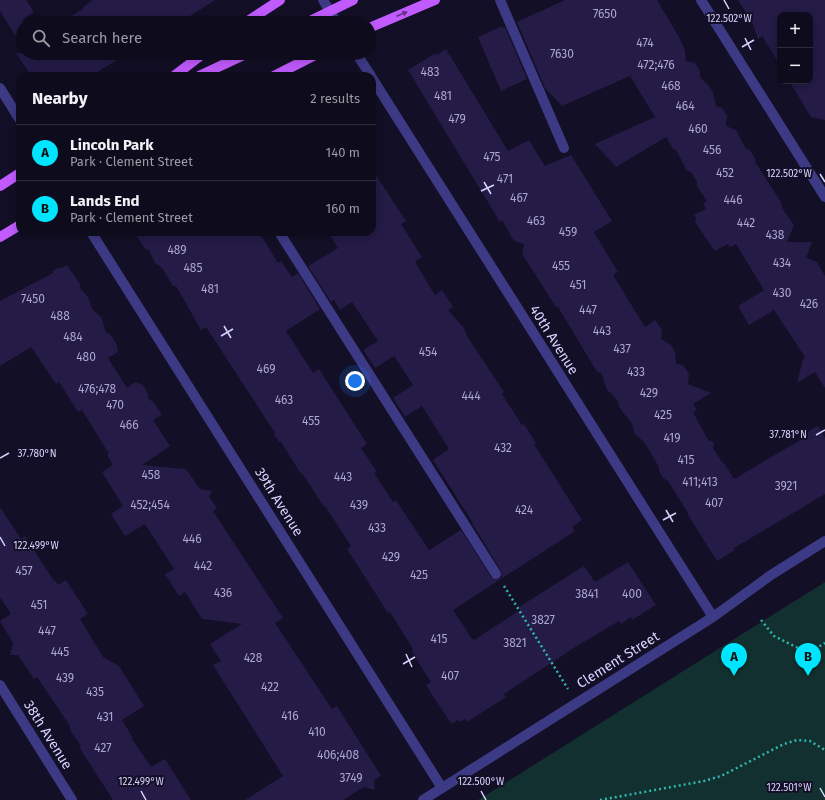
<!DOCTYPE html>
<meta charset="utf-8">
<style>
:root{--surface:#0e0b1c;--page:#1c1929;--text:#f1f3f6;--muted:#9b9ba3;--line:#2e2b3b;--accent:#00e5ff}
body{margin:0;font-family:"Fira Sans",sans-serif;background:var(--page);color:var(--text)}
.controls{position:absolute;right:12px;top:12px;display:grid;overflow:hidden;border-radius:8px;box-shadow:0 2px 10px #0003}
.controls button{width:36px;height:36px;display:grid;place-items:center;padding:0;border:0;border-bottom:1px solid var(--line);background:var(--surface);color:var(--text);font:20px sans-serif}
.you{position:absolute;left:355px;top:381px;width:14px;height:14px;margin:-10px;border:3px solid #fff;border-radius:50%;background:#1a73e8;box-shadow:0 0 0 6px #1a73e833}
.badge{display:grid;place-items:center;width:26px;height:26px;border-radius:50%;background:var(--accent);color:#111;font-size:13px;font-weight:700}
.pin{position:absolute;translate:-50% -33px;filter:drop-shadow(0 1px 2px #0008)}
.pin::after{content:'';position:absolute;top:21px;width:14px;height:12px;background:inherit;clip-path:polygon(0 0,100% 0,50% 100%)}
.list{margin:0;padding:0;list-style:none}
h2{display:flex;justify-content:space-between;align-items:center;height:52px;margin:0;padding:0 16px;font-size:17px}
h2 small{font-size:13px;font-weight:400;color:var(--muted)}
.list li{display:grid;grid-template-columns:26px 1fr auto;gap:12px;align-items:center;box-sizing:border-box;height:56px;padding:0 16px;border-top:1px solid var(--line)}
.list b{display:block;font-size:15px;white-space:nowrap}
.list p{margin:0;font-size:13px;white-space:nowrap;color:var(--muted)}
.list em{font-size:13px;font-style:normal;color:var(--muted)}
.icon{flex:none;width:22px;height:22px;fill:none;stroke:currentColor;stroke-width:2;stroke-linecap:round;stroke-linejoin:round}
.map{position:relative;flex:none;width:825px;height:800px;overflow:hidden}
.search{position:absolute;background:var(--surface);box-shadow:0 2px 10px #0003;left:16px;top:16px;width:360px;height:44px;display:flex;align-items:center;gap:10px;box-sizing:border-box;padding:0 14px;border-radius:22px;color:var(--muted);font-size:15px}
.panel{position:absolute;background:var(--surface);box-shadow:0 2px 10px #0003;left:16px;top:72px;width:360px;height:164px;border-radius:12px}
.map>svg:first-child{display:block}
.green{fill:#12302f}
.building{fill:#241b47}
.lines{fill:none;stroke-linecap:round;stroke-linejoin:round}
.path{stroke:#2fb8b0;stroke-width:2.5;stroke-dasharray:2 3;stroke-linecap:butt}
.lane{stroke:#3d3a85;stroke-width:10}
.street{stroke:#3d3a85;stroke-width:10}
.primary{stroke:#c25bff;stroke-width:10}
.oneway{fill:#623188}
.ticks{fill:none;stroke:#d9d4ff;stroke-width:1.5}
.labels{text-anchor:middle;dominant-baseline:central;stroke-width:4;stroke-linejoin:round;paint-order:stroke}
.number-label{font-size:12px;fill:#aca6d1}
.street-label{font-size:14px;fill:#d9d4ff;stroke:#130f26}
.ticks-label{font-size:10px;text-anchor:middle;fill:#d9d4ff;stroke:#130f26;stroke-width:4;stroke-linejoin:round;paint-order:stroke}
</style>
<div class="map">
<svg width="825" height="800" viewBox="0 0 825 800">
<rect width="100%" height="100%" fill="#130f26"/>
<path class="green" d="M 825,582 L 825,800 L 478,800 Z"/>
<path class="building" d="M 0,0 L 26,0 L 34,12 L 23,19 L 23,48 L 0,11 Z
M 93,0 L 215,0 L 179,23 L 71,23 L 68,18 L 84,8 L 83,7 Z
M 565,0 L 657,0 L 679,37 L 685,50 L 686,61 L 695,63 L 700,71 L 700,77 L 709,86 L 713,93 L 716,106 L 722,108 L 727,116 L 726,126 L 736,130 L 746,149 L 750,150 L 756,160 L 755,162 L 781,202 L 782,208 L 794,225 L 787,242 L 812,242 L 806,258 L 817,262 L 825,276 L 825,388 L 815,372 L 797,383 L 803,359 L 805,357 L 774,310 L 749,325 L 738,306 L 764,290 L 736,244 L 730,247 L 728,244 L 715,251 L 705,237 L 695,222 L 696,219 L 694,215 L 706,209 L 703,204 L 707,201 L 697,186 L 697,182 L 691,172 L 687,171 L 676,150 L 673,149 L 666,137 L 616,167 L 595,144 L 655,117 L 630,76 L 562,106 L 545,88 L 517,22 Z
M 738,0 L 825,0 L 825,120 L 811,117 L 789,81 L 810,81 L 810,15 L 780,15 L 780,65 L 762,36 L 758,39 L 752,22 Z
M 503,26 L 503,28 L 505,27 L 527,79 L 501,91 L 478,37 Z
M 446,49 L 508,151 L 529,140 L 545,166 L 571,155 L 612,221 L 594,232 L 618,272 L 613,275 L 645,327 L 655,320 L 662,330 L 661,339 L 671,345 L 675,352 L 676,363 L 684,366 L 689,374 L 688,384 L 711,393 L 693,404 L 697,410 L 693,412 L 708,440 L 714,442 L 713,448 L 716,453 L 722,462 L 724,463 L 734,479 L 804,438 L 802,435 L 818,426 L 825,438 L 825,494 L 734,548 L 735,550 L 717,561 L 688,515 L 688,513 L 668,481 L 663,478 L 659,471 L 659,467 L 644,442 L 635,434 L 632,424 L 619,407 L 618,402 L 613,395 L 607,390 L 601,373 L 597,372 L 558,307 L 556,307 L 522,254 L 524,244 L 514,241 L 502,220 L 500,222 L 408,70 L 434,54 L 437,55 Z
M 16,53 L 133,53 L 125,58 L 123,56 L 91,76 L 31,76 Z
M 372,169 L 406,221 L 401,224 L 422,257 L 415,262 L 435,295 L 442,290 L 453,307 L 448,310 L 464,328 L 467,336 L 504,392 L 502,394 L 522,425 L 524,424 L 536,443 L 534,444 L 582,520 L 572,527 L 575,531 L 453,610 L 472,639 L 473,639 L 474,640 L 520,610 L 519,607 L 584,566 L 595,582 L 628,562 L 656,605 L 632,620 L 631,617 L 621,624 L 619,621 L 580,644 L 504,694 L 506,697 L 467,722 L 465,719 L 459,722 L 458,720 L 452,724 L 436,701 L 426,685 L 431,682 L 412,652 L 413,649 L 390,612 L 388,613 L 347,549 L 351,546 L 325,506 L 324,507 L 302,473 L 301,474 L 281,442 L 279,442 L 274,435 L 275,433 L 206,327 L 201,330 L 176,286 L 173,286 L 162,268 L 155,263 L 149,250 L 145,249 L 134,232 L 259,232 L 278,263 L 281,261 L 292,277 L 298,273 L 320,309 L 286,331 L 313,373 L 319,369 L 367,444 L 361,448 L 377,472 L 374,473 L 393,502 L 396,500 L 429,550 L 461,530 L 491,577 L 497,580 L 502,577 L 501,571 L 472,523 L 473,523 L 433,460 L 449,449 L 422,406 L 405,417 L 393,398 L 413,385 L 394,356 L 375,368 L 363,350 L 378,341 L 352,302 L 340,310 L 334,300 L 331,302 L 308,266 L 338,248 L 328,232 L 372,232 Z
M 67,265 L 80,284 L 80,288 L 88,297 L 92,309 L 101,317 L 104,325 L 106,333 L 110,334 L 117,345 L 118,352 L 108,358 L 127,388 L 135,382 L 143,385 L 148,394 L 148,398 L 154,403 L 162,415 L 153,420 L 170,446 L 142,465 L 186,469 L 200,489 L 212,491 L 209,497 L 217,508 L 213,511 L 283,618 L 275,623 L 332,709 L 337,706 L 381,776 L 374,780 L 375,790 L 364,787 L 343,800 L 245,800 L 283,776 L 213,665 L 221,661 L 210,644 L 242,624 L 202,619 L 185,592 L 179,596 L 165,574 L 174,569 L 145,524 L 125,536 L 111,514 L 123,506 L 102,472 L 113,465 L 107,455 L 109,454 L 82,410 L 78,412 L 59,382 L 56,384 L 31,347 L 0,366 L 0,301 L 53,273 L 53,271 L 58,268 L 62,268 Z
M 0,507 L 21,539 L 25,536 L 54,581 L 55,580 L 58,585 L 66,580 L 88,614 L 80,619 L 103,657 L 119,666 L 144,706 L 122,720 L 133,738 L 132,739 L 151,767 L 165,759 L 191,800 L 113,800 L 79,747 L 81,746 L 70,730 L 70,726 L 37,677 L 34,679 L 18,655 L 10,655 L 13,643 L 0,621 L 11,614 L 0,597 Z"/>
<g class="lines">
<path class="path" d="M 504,586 L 568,689
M 761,620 L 774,636 L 798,648 L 813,650 L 825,643
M 600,800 L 704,781 L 721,776 L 784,744 L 797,740 L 810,741 L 825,750"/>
<path class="lane" d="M 500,0 L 564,148
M 279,232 L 496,574"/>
<path class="street" d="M 323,0 L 337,23
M 701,0 L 825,197
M 356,53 L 371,76
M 372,78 L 713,617
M 0,88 L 20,120
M 91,232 L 442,788
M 0,685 L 72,800
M 423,800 L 713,617 L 771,575 L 825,541"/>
<path class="primary" d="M 245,23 L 280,0
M 306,23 L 353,0
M 369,28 L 435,0
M 174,76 L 204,53
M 199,76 L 248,53
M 274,76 L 319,53
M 0,186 L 20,173
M 0,237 L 20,225"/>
</g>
<defs><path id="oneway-solid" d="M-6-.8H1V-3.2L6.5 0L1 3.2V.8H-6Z"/></defs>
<use class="oneway" href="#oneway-solid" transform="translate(402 14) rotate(-23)"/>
<path class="ticks" d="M 724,0 L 729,9M 745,38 L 751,50M 742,47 L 754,40M 820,174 L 825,182M 484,182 L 491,194M 481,191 L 494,185M 224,326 L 231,338M 221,336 L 233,329M 816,435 L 825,430M 0,458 L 9,453M 666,510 L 673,522M 663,520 L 676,513M 0,537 L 5,546M 406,654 L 412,667M 403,664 L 415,657M 820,788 L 825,797M 141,791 L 146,800M 481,791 L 486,800"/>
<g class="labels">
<g class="number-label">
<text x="605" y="14">7650</text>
<text x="645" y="43">474</text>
<text x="562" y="54">7630</text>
<text x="656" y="65">472;476</text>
<text x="430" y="72">483</text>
<text x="671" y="86">468</text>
<text x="443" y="96">481</text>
<text x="685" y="106">464</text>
<text x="457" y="119">479</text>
<text x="698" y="129">460</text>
<text x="712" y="150">456</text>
<text x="492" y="157">475</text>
<text x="725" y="173">452</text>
<text x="505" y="179">471</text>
<text x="519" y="198">467</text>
<text x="733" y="200">446</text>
<text x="536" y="221">463</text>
<text x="746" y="223">442</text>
<text x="568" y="232">459</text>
<text x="775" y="235">438</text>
<text x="177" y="250">489</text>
<text x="782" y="263">434</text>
<text x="561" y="266">455</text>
<text x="193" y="268">485</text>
<text x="578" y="285">451</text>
<text x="210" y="289">481</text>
<text x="782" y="293">430</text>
<text x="33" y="299">7450</text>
<text x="809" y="304">426</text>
<text x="588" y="310">447</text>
<text x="60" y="316">488</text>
<text x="602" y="331">443</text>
<text x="73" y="337">484</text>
<text x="622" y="349">437</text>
<text x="428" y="352">454</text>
<text x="86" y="357">480</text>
<text x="266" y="369">469</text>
<text x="636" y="372">433</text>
<text x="97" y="389">476;478</text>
<text x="649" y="393">429</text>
<text x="471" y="396">444</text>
<text x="284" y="400">463</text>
<text x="115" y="405">470</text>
<text x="663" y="415">425</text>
<text x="311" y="421">455</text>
<text x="129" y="425">466</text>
<text x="672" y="438">419</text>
<text x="503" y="448">432</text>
<text x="686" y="460">415</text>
<text x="151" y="475">458</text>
<text x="343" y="477">443</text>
<text x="700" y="482">411;413</text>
<text x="786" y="486">3921</text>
<text x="714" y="503">407</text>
<text x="150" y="505">452;454</text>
<text x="359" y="505">439</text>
<text x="524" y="510">424</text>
<text x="377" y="528">433</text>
<text x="192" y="539">446</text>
<text x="391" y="557">429</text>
<text x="203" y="566">442</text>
<text x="24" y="571">457</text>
<text x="419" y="575">425</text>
<text x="223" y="593">436</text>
<text x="587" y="594">3841</text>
<text x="632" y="594">400</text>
<text x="39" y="605">451</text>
<text x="543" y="620">3827</text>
<text x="47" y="631">447</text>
<text x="439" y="639">415</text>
<text x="515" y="643">3821</text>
<text x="60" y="652">445</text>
<text x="253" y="658">428</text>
<text x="450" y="676">407</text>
<text x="65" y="678">439</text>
<text x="270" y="687">422</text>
<text x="95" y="692">435</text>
<text x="290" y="716">416</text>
<text x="105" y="717">431</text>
<text x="317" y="732">410</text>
<text x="103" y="748">427</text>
<text x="338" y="755">406;408</text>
<text x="351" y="778">3749</text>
</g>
<g class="street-label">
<text transform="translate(554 340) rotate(58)">40th Avenue</text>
<text transform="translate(279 502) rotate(58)">39th Avenue</text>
<text transform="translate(618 660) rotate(-32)">Clement Street</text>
<text transform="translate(48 735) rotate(58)">38th Avenue</text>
</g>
</g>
<g class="ticks-label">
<text x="729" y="22">122.502°W</text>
<text x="789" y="177">122.502°W</text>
<text x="788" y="438">37.781°N</text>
<text x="37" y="457">37.780°N</text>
<text x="36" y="549">122.499°W</text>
<text x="141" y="785">122.499°W</text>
<text x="481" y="785">122.500°W</text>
<text x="789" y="791">122.501°W</text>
</g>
</svg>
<div class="controls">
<button>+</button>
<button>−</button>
</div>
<div class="you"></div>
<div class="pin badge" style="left:734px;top:676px">A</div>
<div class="pin badge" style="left:808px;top:676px">B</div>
<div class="search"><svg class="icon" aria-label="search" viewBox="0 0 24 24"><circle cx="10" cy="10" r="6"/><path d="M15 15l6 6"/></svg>Search here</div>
<section class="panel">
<h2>Nearby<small>2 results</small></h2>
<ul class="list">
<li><span class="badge">A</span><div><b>Lincoln Park</b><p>Park · Clement Street</p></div><em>140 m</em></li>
<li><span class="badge">B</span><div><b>Lands End</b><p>Park · Clement Street</p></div><em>160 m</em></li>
</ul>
</section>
</div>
